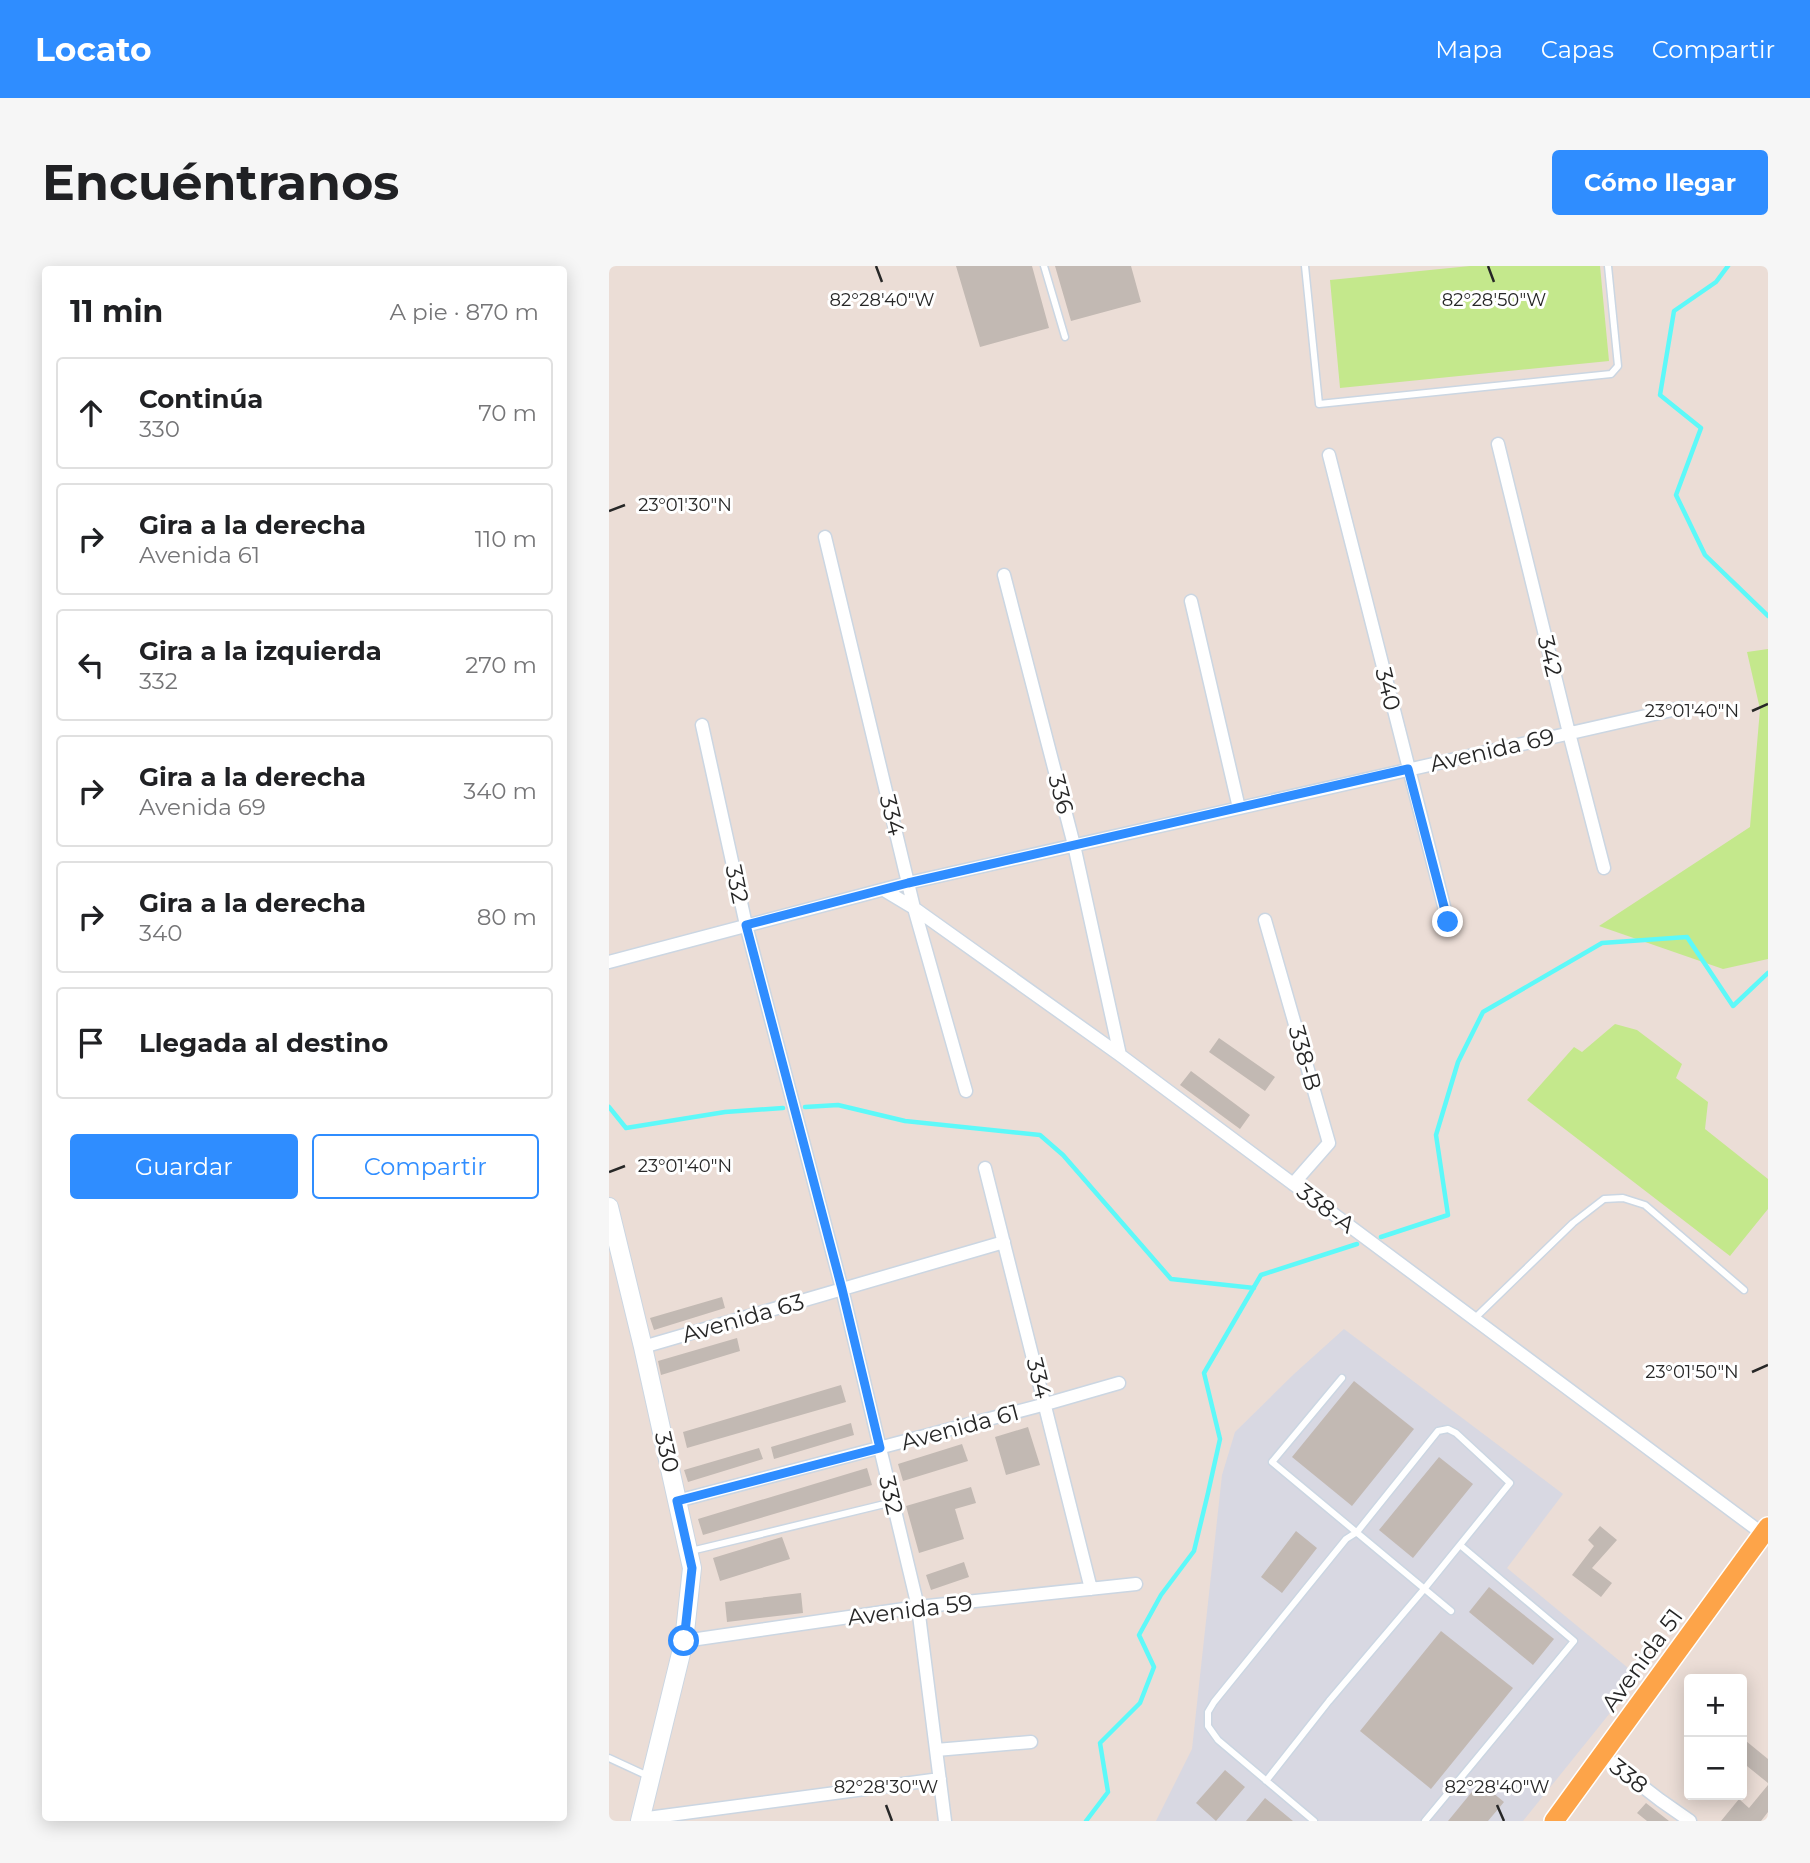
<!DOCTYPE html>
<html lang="es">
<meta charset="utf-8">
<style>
:root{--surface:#fff;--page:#f6f6f6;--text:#202124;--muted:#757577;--line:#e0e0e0;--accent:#2f8dff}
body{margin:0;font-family:Montserrat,sans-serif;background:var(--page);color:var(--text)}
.controls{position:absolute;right:21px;bottom:21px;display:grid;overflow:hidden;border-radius:7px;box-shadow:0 4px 18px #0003}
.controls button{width:63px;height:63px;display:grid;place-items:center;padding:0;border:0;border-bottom:2px solid var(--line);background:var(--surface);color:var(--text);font:35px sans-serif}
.stop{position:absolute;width:21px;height:21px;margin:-16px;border:5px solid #2f8dff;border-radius:50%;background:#fff}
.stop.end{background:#2f8dff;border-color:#fff;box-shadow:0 2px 7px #0008}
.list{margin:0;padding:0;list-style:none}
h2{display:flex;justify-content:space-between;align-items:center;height:91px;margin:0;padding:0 28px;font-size:30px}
h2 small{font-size:23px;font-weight:400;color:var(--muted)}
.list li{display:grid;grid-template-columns:46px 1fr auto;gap:21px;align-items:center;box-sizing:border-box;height:112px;margin:0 14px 14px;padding:0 14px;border:2px solid var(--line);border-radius:7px}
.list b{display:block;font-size:26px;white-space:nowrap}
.list p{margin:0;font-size:23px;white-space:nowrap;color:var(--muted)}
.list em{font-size:23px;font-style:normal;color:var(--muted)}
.actions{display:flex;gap:14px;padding:21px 28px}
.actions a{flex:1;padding:16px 0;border:2px solid var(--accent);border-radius:7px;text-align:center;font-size:24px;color:var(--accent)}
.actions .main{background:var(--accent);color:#fff}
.icon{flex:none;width:38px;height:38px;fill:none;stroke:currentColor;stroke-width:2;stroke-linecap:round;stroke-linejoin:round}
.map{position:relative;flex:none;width:1159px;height:1555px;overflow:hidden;border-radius:7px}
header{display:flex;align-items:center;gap:42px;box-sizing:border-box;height:98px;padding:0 35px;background:var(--accent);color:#fff}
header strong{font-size:33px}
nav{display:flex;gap:38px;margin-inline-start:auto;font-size:24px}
.intro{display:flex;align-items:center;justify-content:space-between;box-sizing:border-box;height:168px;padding:0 42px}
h1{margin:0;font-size:49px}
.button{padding:18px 32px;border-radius:7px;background:var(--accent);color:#fff;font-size:24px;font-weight:700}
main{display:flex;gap:42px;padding:0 42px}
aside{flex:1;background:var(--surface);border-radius:7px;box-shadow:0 4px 18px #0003}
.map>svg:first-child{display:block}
.industrial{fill:#d8d8e2}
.green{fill:#c4e88c}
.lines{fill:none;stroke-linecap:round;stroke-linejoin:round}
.stream{stroke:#5df9f9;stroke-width:4.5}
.building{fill:#c2b9b3}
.lane-casing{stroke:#cbd6e2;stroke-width:9}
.street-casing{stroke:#cbd6e2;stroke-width:15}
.secondary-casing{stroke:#cbd6e2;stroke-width:20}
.primary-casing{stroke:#fff;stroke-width:22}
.lane{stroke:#fff;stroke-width:6}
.street{stroke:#fff;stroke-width:12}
.secondary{stroke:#fff;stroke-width:18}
.primary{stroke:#fda449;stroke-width:19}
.route{stroke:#2f8dff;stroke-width:9}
.ticks{fill:none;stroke:#272727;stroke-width:2.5}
.labels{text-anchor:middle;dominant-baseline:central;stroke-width:6;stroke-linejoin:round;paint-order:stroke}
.street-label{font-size:23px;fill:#272727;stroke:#fff}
.ticks-label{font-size:18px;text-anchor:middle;fill:#272727;stroke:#fff;stroke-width:6;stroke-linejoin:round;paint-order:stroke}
</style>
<header>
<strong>Locato</strong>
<nav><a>Mapa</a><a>Capas</a><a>Compartir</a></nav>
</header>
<div class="intro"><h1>Encuéntranos</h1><a class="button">Cómo llegar</a></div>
<main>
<aside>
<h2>11 min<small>A pie · 870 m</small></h2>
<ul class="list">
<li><svg class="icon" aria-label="ahead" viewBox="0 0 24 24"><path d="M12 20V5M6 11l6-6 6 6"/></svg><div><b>Continúa</b><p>330</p></div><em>70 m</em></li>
<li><svg class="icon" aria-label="right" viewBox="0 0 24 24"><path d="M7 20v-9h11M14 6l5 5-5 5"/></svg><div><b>Gira a la derecha</b><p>Avenida 61</p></div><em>110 m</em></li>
<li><svg class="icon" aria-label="left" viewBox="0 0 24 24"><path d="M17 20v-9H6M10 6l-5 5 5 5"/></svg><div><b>Gira a la izquierda</b><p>332</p></div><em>270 m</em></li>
<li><svg class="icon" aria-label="right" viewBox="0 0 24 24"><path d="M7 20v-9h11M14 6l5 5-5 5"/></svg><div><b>Gira a la derecha</b><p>Avenida 69</p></div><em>340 m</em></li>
<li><svg class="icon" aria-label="right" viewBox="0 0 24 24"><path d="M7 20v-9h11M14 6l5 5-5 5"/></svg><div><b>Gira a la derecha</b><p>340</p></div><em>80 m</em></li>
<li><svg class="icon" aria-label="arrive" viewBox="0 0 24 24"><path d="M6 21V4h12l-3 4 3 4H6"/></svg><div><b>Llegada al destino</b></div></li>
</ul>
<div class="actions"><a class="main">Guardar</a><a>Compartir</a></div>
</aside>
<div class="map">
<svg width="1159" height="1555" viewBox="0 0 1159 1555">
<rect width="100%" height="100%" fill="#ebddd6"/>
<path class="industrial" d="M 735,1063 L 954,1228 L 898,1302 L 1030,1411 L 914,1555 L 547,1555 L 583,1483 L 613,1209 L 626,1166 L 685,1108 Z"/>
<path class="green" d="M 861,0 L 991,0 L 1000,95 L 731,122 L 721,14 Z
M 1159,383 L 1159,693 L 1114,703 L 990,660 L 1141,561 L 1151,443 L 1138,386 Z
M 1006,758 L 1028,764 L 1073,798 L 1067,812 L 1099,836 L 1096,863 L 1159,913 L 1159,943 L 1121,990 L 918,834 L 965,781 L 973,786 Z"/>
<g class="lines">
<path class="stream" d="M 1119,0 L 1107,16 L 1065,45 L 1051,129 L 1092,162 L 1067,229 L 1096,289 L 1159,350
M 0,841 L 17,862 L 116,846 L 174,842
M 196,841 L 229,839 L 296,855 L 431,869 L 454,889 L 562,1013 L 645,1022
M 772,971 L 839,949 L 827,869 L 849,796 L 874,746 L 993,677 L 1078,671 L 1124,740 L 1159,707
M 477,1555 L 499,1526 L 491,1477 L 531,1437 L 545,1401 L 530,1369 L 552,1329 L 585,1285 L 599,1227 L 611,1173 L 595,1107 L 652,1009 L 748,978"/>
</g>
<path class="building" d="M 347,0 L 423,0 L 440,62 L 371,81 Z
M 446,0 L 522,0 L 532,36 L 462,55 Z
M 610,772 L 666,811 L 656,825 L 600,786 Z
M 582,805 L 641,849 L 631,863 L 571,819 Z
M 113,1031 L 116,1042 L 45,1064 L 41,1052 Z
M 128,1072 L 131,1085 L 52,1109 L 49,1095 Z
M 745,1115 L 805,1163 L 743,1240 L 683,1191 Z
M 232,1119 L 237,1136 L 78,1182 L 74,1166 Z
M 242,1157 L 245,1169 L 165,1193 L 162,1181 Z
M 419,1161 L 431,1199 L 397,1209 L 386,1171 Z
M 353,1178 L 359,1195 L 294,1215 L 289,1198 Z
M 150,1182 L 154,1193 L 79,1216 L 75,1204 Z
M 830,1191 L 864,1218 L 804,1292 L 770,1264 Z
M 258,1202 L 263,1219 L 94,1269 L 89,1253 Z
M 362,1221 L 367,1237 L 346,1243 L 355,1273 L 310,1287 L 297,1240 Z
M 991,1260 L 1008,1274 L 983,1302 L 1003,1317 L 992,1331 L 963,1309 L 985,1280 L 979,1274 Z
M 687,1265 L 708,1282 L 673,1327 L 652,1311 Z
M 173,1271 L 181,1293 L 111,1315 L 104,1292 Z
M 355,1296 L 360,1311 L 322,1324 L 317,1309 Z
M 880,1321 L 945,1373 L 924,1399 L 860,1346 Z
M 192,1327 L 194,1347 L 118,1356 L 116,1336 Z
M 832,1365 L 904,1422 L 822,1523 L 751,1465 Z
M 1137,1475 L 1159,1493 L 1159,1517 L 1133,1496 L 1133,1481 Z
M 616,1504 L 636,1521 L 607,1555 L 587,1537 Z
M 871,1516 L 895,1536 L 879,1555 L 839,1555 Z
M 1159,1519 L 1159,1546 L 1152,1555 L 1112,1555 L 1130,1533 L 1140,1542 Z
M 656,1532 L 684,1555 L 637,1555 Z
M 1037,1537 L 1060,1555 L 1038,1555 L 1028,1547 Z"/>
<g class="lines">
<defs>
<path id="lane" d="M 435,0 L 456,71
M 696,0 L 710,138 L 1002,108 L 1009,100 L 999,0
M 865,1053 L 964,957 L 995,933 L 1014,932 L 1036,939 L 1135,1024
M 733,1112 L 663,1196 L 842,1345
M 82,1285 L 284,1236
M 0,1492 L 39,1510
M 657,1515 L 720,1435 L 816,1322 L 901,1217 L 847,1167 L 839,1163 L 829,1165 L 748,1266 L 737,1273 L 605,1436 L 599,1446 L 599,1460 L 609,1474 L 705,1555
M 816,1555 L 965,1375 L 851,1279"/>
<path id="street" d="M 889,178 L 960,467 L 995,602
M 720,189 L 839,656
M 216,271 L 305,642 L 357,825
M 395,309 L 465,579 L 511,789
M 582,335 L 630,542
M 93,459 L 137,659 L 233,1023 L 309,1341 L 336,1555
M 275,624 L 305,642 L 511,789 L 1154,1268
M 656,654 L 720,877 L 684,918
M 0,696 L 299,617 L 1072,442
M 376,902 L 482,1323
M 34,1081 L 395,976
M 68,1235 L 437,1138 L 510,1117
M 75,1375 L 309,1341 L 527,1318
M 327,1484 L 422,1476
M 994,1490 L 1051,1534 L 1081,1555
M 31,1553 L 331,1513"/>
<path id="secondary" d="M 0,941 L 34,1081 L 83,1302 L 75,1375 L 31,1555"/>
<path id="primary" d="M 945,1555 L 1159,1261"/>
</defs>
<use href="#lane" class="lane-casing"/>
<use href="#street" class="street-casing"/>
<use href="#secondary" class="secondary-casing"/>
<use href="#primary" class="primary-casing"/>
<use href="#lane" class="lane"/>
<use href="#street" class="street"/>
<use href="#secondary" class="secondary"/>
<use href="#primary" class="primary"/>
</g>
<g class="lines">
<path class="route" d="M 75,1375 L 83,1302 L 68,1235 L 271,1182 L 233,1023 L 137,659 L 299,617 L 799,503 L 839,656"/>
</g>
<path class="ticks" d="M 267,0 L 273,16M 879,0 L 885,16M 0,245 L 16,239M 1143,445 L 1159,438M 0,906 L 16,900M 1143,1106 L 1159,1099M 277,1539 L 283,1555M 888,1539 L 895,1555"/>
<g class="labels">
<g class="street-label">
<text transform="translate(941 390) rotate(76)">342</text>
<text transform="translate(779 423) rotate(76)">340</text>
<text transform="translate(883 484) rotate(-13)">Avenida 69</text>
<text transform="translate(452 528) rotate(75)">336</text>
<text transform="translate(283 549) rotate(76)">334</text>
<text transform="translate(128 618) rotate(78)">332</text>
<text transform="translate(696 792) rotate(74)">338-B</text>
<text transform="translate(717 942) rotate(37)">338-A</text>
<text transform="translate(134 1052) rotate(-16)">Avenida 63</text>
<text transform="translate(430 1112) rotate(76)">334</text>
<text transform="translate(351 1161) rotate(-15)">Avenida 61</text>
<text transform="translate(58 1186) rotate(77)">330</text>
<text transform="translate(282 1229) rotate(77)">332</text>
<text transform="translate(301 1344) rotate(-7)">Avenida 59</text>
<text transform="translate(1033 1394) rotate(-54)">Avenida 51</text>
<text transform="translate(1020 1510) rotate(38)">338</text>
</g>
</g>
<g class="ticks-label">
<text x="273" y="40">82°28'40"W</text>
<text x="885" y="40">82°28'50"W</text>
<text x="76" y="245">23°01'30"N</text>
<text x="1083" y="451">23°01'40"N</text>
<text x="76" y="906">23°01'40"N</text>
<text x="1083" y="1112">23°01'50"N</text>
<text x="277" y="1527">82°28'30"W</text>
<text x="888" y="1527">82°28'40"W</text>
</g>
</svg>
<div class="controls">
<button>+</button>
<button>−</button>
</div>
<div class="stop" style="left:75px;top:1375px"></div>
<div class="stop end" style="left:839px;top:656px"></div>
</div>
</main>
